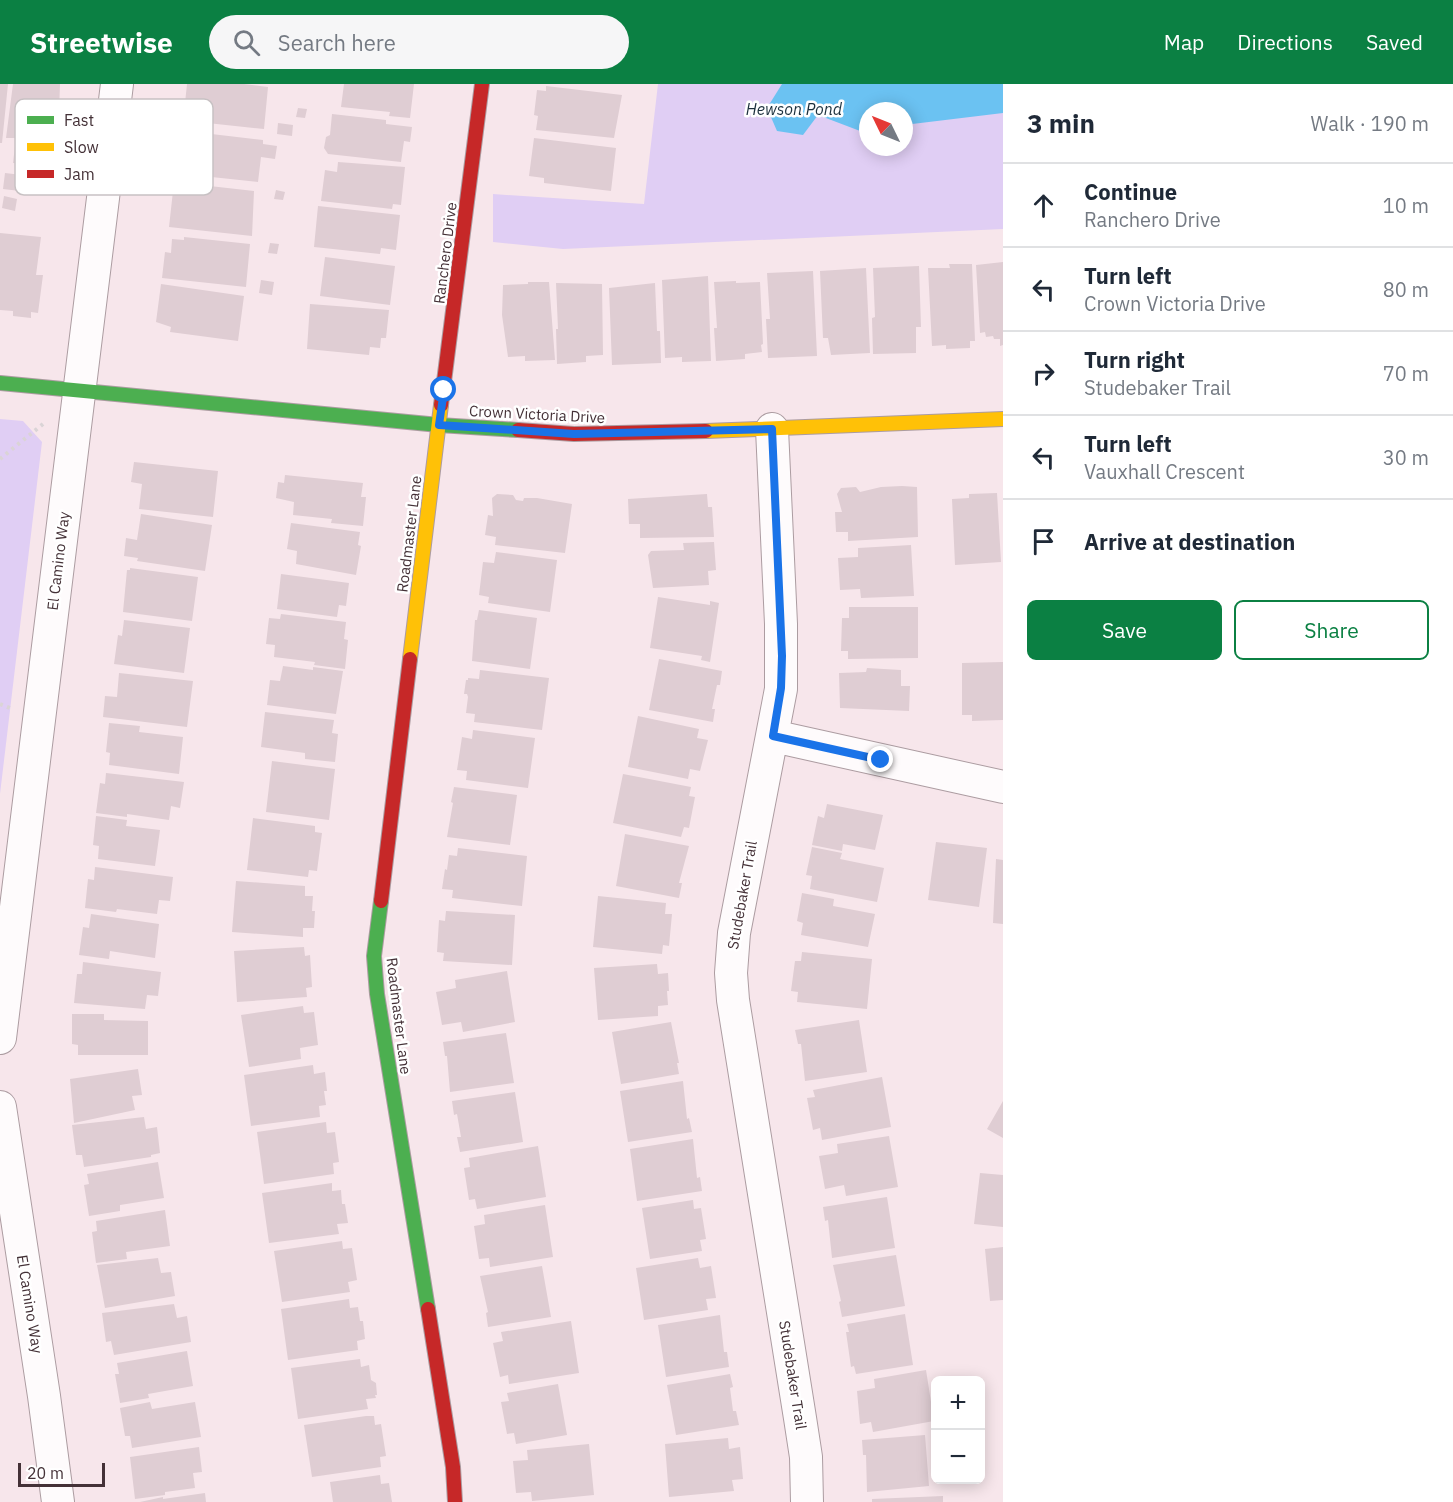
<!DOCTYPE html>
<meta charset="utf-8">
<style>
:root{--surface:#fff;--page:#f6f6f7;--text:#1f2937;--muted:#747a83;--line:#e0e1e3;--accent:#0b8043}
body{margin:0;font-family:"IBM Plex Sans",sans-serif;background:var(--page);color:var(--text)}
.controls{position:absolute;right:18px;bottom:18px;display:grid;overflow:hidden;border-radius:9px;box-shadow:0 3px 15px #0003}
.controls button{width:54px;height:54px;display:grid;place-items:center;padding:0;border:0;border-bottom:2px solid var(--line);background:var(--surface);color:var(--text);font:30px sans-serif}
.compass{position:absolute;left:859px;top:18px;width:54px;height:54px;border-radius:50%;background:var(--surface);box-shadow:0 3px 15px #0003;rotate:313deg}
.scale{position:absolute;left:18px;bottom:15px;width:87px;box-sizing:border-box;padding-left:6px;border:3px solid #443137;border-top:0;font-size:16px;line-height:21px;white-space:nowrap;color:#443137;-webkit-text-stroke:4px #fff;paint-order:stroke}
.stop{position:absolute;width:18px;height:18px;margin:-14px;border:4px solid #1a73e8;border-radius:50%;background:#fff}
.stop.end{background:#1a73e8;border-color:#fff;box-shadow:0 2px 6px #0008}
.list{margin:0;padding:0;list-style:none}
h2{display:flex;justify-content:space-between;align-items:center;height:78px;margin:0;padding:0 24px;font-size:26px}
h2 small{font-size:20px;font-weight:400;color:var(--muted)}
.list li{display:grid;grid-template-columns:39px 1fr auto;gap:18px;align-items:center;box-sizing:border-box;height:84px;padding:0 24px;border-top:2px solid var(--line)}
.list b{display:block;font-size:22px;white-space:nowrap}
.list p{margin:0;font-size:20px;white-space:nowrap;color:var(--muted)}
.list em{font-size:20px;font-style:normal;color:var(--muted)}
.actions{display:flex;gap:12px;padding:18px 24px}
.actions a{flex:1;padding:14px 0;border:2px solid var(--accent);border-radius:9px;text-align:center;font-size:21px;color:var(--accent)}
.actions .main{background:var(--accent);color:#fff}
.icon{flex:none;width:33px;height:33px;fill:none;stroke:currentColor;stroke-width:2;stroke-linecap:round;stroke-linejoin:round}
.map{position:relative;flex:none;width:1003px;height:1418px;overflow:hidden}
header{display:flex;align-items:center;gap:36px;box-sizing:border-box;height:84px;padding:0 30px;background:var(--accent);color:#fff}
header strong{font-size:28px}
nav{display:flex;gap:33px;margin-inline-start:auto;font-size:21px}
.search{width:420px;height:54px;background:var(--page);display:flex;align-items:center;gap:15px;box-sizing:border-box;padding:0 21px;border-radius:33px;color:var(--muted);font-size:22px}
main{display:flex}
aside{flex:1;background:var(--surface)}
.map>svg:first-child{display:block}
.green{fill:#e0cef4;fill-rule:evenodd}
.water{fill:#6bc2f2}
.building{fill:#dfcdd3}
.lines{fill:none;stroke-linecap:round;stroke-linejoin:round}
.street-casing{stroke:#ac9ca1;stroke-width:34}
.fast-casing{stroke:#ac9ca1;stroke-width:16}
.slow-casing{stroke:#ac9ca1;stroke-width:16}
.jam-casing{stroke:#ac9ca1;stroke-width:16}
.path{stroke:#dad4d6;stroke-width:4;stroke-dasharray:3 4.5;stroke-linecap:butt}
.street{stroke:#fefbfc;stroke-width:32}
.fast{stroke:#4caf50;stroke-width:14}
.slow{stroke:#ffc107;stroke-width:14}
.jam{stroke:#c62828;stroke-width:14}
.route{stroke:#1a73e8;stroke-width:8}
.labels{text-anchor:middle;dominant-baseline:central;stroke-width:5;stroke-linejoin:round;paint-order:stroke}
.street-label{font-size:15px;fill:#443137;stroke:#fff}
.water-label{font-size:16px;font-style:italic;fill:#1c303d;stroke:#fff}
.key{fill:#fff;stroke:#c7c1c3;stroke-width:1.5}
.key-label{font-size:16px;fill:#443137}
</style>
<header>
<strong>Streetwise</strong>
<div class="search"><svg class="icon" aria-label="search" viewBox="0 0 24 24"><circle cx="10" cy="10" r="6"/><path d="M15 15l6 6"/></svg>Search here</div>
<nav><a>Map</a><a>Directions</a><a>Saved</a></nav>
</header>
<main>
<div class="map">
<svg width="1003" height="1418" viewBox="0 0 1003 1418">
<rect width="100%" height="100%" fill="#f7e6eb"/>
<path class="green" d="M 658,0 L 1003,0 L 1003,145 L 563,165 L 493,158 L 493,110 L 644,120 ZM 868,27 L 904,27 L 904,63 L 868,63 Z
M 0,335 L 23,337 L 42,358 L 0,710 Z"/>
<path class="water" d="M 782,0 L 1003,0 L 1003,29 L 904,41 L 904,27 L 868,27 L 868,50 L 818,31 L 803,51 L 777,47 L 767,24 Z"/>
<path class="building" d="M 0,0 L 8,0 L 2,59 L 0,59 Z
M 13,0 L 60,0 L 59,28 L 64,29 L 60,59 L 54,58 L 53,72 L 38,70 L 37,81 L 13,79 L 16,54 L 6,54 Z
M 187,0 L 244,0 L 268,3 L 264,45 L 198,38 L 199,31 L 184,29 Z
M 344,0 L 414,0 L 410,34 L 389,32 L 390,28 L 341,23 Z
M 546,2 L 622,11 L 614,54 L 536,46 L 538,32 L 534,31 L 537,6 L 546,7 Z
M 298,24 L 307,25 L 305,34 L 296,33 Z
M 332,30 L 386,36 L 386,40 L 412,43 L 410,58 L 404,57 L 401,78 L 328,70 L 324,64 L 326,53 L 330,51 Z
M 278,39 L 293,41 L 292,52 L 277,50 Z
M 203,49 L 263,56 L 263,60 L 277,62 L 275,75 L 261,73 L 258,98 L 174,89 L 177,67 L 174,67 L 176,50 L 202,53 Z
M 534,54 L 616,64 L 611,107 L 544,99 L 544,94 L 529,92 Z
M 338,78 L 405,83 L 401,121 L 393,120 L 392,125 L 321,117 L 325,86 L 337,88 Z
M 5,89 L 22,91 L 20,107 L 3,105 Z
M 174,98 L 254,107 L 252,152 L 169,143 Z
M 276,106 L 285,108 L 283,116 L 274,115 Z
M 4,112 L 17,115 L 15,127 L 2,124 Z
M 318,122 L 400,131 L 396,166 L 381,164 L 380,170 L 314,163 Z
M 0,149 L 41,153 L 36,191 L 43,191 L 38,229 L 31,228 L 31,234 L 13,232 L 13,227 L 0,226 Z
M 184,153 L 250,160 L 246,203 L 162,194 L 165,168 L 171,169 L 172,155 L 184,156 Z
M 270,159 L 279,160 L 277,170 L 268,169 Z
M 325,173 L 395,182 L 390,221 L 320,212 Z
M 1003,178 L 1003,261 L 1000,262 L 1000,255 L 994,255 L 993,252 L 986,253 L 985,248 L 980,249 L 976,181 Z
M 949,180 L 972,180 L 975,257 L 970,257 L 970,264 L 946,265 L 946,261 L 932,262 L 928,184 L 950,184 Z
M 919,182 L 921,243 L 916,243 L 916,269 L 873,270 L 872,234 L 875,233 L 873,184 Z
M 866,184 L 870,269 L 831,271 L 828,254 L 823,254 L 820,187 Z
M 813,187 L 817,272 L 768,274 L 766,235 L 770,235 L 767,189 Z
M 708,192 L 711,277 L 682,278 L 682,273 L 665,274 L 662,196 Z
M 261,196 L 274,198 L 272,211 L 259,209 Z
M 736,197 L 736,199 L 760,198 L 763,260 L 761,261 L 762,268 L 745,270 L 745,275 L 716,277 L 714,244 L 717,244 L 714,198 Z
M 528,198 L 549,198 L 555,276 L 525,277 L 525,272 L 508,273 L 502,231 L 503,201 L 528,200 Z
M 556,199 L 602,200 L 603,271 L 586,272 L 586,278 L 557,280 L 556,245 L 558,245 Z
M 655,199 L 657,247 L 660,247 L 661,279 L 612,281 L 609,204 Z
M 161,200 L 244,212 L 238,257 L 170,248 L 171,243 L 156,238 Z
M 310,220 L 389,226 L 386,254 L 381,254 L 380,264 L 370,263 L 369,271 L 307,265 Z
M 134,378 L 218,387 L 213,433 L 139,425 L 142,400 L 131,398 Z
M 285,391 L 363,399 L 361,413 L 366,413 L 363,442 L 331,439 L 332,435 L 293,431 L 294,418 L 276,414 L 278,398 L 284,399 Z
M 902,402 L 917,403 L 918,453 L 848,457 L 848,448 L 836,448 L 835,428 L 842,428 L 837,410 L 841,404 L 856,403 L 860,408 L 881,403 Z
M 997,409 L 1001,478 L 955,481 L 952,415 L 969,414 L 969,410 Z
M 497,410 L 513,411 L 516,416 L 523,417 L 524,414 L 537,414 L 572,420 L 565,469 L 495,461 L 496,453 L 485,451 L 488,431 L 493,432 L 492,414 Z
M 707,410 L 708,423 L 712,423 L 714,453 L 640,454 L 640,440 L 629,440 L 628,415 Z
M 141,430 L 212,441 L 205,487 L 137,477 L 138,474 L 124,472 L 126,454 L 137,456 Z
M 291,439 L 360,448 L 358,461 L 361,462 L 356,491 L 296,480 L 297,467 L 287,465 Z
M 714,458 L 716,486 L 708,487 L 709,501 L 653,504 L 648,471 L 651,467 L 684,466 L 683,459 Z
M 911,461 L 914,512 L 861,514 L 860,505 L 840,506 L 838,474 L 858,473 L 858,464 Z
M 496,468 L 557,476 L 550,528 L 488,519 L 489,513 L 479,511 L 483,478 L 494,479 Z
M 130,484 L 198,493 L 192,537 L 123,528 L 127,486 L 130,486 Z
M 281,490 L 349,499 L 346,522 L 339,521 L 337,533 L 277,525 Z
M 658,513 L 710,521 L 710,517 L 719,519 L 710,578 L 701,576 L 702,572 L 650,564 Z
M 849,523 L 918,523 L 918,574 L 848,575 L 848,567 L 841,567 L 842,534 L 849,534 Z
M 479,526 L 537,534 L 530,585 L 472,577 L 475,536 L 477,536 Z
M 281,530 L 346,538 L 344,555 L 348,556 L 345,585 L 314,581 L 315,578 L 274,573 L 275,561 L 266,560 L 269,534 L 280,535 Z
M 124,536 L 190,544 L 184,589 L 114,580 L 118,551 L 122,552 Z
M 659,575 L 722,587 L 720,601 L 717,601 L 712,625 L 715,625 L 713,638 L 649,626 Z
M 1003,578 L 1003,636 L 972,637 L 972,631 L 962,631 L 962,579 Z
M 283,582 L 313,586 L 313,583 L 343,587 L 336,630 L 267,621 L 270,596 L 280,597 Z
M 867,584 L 901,586 L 901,602 L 910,602 L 909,627 L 840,624 L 839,589 L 866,588 Z
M 480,586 L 549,594 L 542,646 L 474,638 L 475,630 L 466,629 L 468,613 L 467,610 L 464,610 L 466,596 L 468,596 L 468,594 L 479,595 Z
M 119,589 L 193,597 L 187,643 L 103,633 L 105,612 L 117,613 Z
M 265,628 L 334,636 L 332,649 L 338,650 L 335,678 L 305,675 L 305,669 L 261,663 Z
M 638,632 L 699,645 L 697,654 L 708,656 L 700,687 L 690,685 L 688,695 L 628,683 Z
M 109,639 L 140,642 L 139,648 L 183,653 L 179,690 L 109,681 L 110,669 L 106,668 Z
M 473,646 L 535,654 L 528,704 L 466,696 L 467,687 L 457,686 L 462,653 L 472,655 Z
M 272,677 L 335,685 L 329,736 L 266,728 Z
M 106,689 L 184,698 L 180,724 L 171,722 L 169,736 L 127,730 L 127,733 L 96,729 L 100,699 L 105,700 Z
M 623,690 L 691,703 L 689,712 L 695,713 L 689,744 L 684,743 L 681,753 L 613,739 Z
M 454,703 L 517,711 L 510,761 L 447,753 L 453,719 L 451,718 Z
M 827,720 L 883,731 L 875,766 L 843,760 L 842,767 L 812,761 L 818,732 L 824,734 Z
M 96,732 L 127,736 L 126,742 L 160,746 L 155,782 L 98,775 L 99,762 L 93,761 Z
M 253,734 L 315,742 L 315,748 L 322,749 L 317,787 L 309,786 L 308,793 L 247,786 Z
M 625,750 L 689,762 L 679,799 L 682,799 L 679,814 L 616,802 Z
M 936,758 L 987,764 L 979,823 L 928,816 Z
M 812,763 L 842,769 L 840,775 L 884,784 L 877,818 L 810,805 L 812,792 L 806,791 Z
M 458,764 L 527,772 L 522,822 L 452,814 L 453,806 L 442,805 L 445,785 L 447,786 L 449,771 L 457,772 Z
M 996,775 L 1003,776 L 1003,840 L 993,839 Z
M 95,783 L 173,793 L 170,817 L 159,816 L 157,830 L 117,825 L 116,828 L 85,824 L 88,795 L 94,796 Z
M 236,797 L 305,802 L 305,812 L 313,812 L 312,827 L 315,827 L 314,844 L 303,844 L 303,853 L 232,848 Z
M 802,809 L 834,815 L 833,822 L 875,830 L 868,863 L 801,851 L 803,839 L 797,837 Z
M 598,812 L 666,819 L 665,830 L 672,830 L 669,862 L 663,861 L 662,870 L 593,863 Z
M 446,827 L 515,831 L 512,881 L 443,877 L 444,869 L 437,868 L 439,836 L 445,837 Z
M 91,830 L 159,840 L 155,874 L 110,867 L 109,875 L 79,871 L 83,843 L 89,844 Z
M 304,863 L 305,872 L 310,871 L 312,903 L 306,904 L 307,913 L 237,918 L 234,867 Z
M 802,868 L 872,875 L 867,925 L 797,918 L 798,908 L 791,907 L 795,877 L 801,877 Z
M 83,878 L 161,888 L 158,912 L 147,911 L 145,925 L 74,919 L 77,890 L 82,890 Z
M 657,880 L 658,890 L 668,889 L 669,907 L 667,907 L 668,921 L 658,922 L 658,932 L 598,936 L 594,884 Z
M 507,887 L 515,938 L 463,948 L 461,938 L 442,941 L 436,908 L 456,904 L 455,896 Z
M 303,922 L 304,929 L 314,928 L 318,961 L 300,964 L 301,975 L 249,983 L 241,931 Z
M 72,930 L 104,930 L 104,936 L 148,937 L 148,971 L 78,971 L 78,961 L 72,960 Z
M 859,936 L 867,988 L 805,997 L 801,960 L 798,960 L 795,946 Z
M 671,938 L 679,979 L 677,979 L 679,990 L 621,1000 L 612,948 Z
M 506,949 L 514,999 L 450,1008 L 447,972 L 445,972 L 443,958 Z
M 313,981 L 314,990 L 325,988 L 327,1007 L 324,1007 L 326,1021 L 319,1022 L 320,1033 L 251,1042 L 244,991 Z
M 138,985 L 142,1011 L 132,1012 L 135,1026 L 74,1039 L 70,995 Z
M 882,993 L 891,1043 L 822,1056 L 820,1044 L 813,1046 L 807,1014 L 815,1013 L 813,1006 Z
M 683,997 L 687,1035 L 689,1034 L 692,1048 L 628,1058 L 620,1007 Z
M 515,1008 L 523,1058 L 460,1068 L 457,1053 L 461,1053 L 457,1030 L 454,1031 L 452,1017 Z
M 1003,1017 L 1003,1054 L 987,1045 Z
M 144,1033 L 146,1045 L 157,1043 L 160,1069 L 151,1071 L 151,1073 L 84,1083 L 82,1071 L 76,1071 L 72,1041 Z
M 326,1038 L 327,1049 L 335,1048 L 339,1078 L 333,1079 L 334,1090 L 264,1100 L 257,1048 Z
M 889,1052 L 898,1103 L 846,1112 L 844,1101 L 825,1105 L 819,1072 L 838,1069 L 837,1060 Z
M 693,1055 L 697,1094 L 700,1093 L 702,1107 L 637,1117 L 630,1065 Z
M 538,1062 L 546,1113 L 477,1125 L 475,1115 L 469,1116 L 464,1084 L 470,1083 L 469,1074 Z
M 158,1078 L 164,1114 L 120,1121 L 120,1127 L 89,1132 L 84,1101 L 89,1100 L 87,1090 Z
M 980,1089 L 1003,1091 L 1003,1143 L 974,1140 Z
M 332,1099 L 332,1107 L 341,1106 L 342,1120 L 345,1120 L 348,1139 L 337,1140 L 339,1150 L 269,1159 L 262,1109 Z
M 887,1113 L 895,1164 L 832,1174 L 828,1136 L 825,1137 L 823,1123 Z
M 693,1116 L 694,1125 L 701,1124 L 706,1155 L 700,1156 L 702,1167 L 650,1175 L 642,1124 Z
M 545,1121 L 553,1173 L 490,1183 L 489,1174 L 479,1175 L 474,1142 L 485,1140 L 484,1131 Z
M 165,1126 L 170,1162 L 126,1168 L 127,1175 L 96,1179 L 92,1148 L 97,1147 L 96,1137 Z
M 342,1157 L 343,1165 L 352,1164 L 357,1196 L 348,1198 L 350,1208 L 282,1218 L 274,1167 Z
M 1003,1163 L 1003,1216 L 990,1217 L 985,1165 Z
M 896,1171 L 905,1222 L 842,1233 L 839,1218 L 841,1217 L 833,1181 Z
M 158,1174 L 161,1189 L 171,1188 L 175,1212 L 105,1224 L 97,1181 Z
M 698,1174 L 700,1184 L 711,1182 L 716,1214 L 706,1215 L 708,1226 L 644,1236 L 636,1184 Z
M 542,1182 L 551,1233 L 488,1243 L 486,1229 L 488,1228 L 480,1192 Z
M 349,1215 L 350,1224 L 358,1223 L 360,1237 L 363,1237 L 365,1255 L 357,1257 L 358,1266 L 288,1276 L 281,1225 Z
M 174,1220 L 177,1234 L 187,1232 L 191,1258 L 114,1271 L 111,1257 L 106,1258 L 102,1229 Z
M 905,1230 L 913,1281 L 856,1290 L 854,1282 L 851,1283 L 846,1248 L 849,1248 L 847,1240 Z
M 720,1231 L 724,1268 L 727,1268 L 729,1283 L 666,1293 L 658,1241 Z
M 571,1237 L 579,1289 L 509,1300 L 508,1291 L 500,1293 L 493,1259 L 503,1257 L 501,1248 Z
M 187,1267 L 193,1302 L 148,1310 L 149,1314 L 120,1319 L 115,1290 L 119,1290 L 117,1279 Z
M 360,1275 L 361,1283 L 369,1281 L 371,1296 L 376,1299 L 377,1311 L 375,1311 L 376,1314 L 366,1315 L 368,1325 L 298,1335 L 291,1284 Z
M 926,1286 L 934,1337 L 873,1348 L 871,1338 L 860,1340 L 857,1307 L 875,1304 L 874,1295 Z
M 730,1290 L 733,1303 L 730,1304 L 733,1327 L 736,1327 L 739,1341 L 676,1351 L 667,1301 Z
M 558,1300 L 567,1351 L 516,1360 L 514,1349 L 507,1350 L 501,1318 L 509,1317 L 507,1309 Z
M 150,1318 L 152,1325 L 195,1318 L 201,1353 L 132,1364 L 130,1352 L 125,1352 L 120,1324 Z
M 366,1332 L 374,1332 L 375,1341 L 381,1340 L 386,1372 L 380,1373 L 381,1383 L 312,1393 L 304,1341 Z
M 925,1351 L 929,1402 L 867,1408 L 866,1371 L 863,1371 L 862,1356 Z
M 728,1354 L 729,1365 L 740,1363 L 743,1395 L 732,1396 L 734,1407 L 669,1413 L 665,1360 Z
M 589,1360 L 594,1411 L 532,1417 L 531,1408 L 516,1409 L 513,1377 L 528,1376 L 527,1366 Z
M 199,1363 L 202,1388 L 193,1389 L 195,1404 L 165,1408 L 165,1411 L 135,1415 L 130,1373 Z
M 380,1391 L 381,1400 L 389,1399 L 392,1418 L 333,1418 L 330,1398 Z
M 205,1409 L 206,1418 L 140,1418 L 163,1413 L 163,1415 Z
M 943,1412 L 943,1418 L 872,1418 L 872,1415 Z"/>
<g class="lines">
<defs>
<path id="street" d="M 772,345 L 781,540 L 781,605 L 734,849 L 731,889 L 733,916 L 800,1334 L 806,1373 L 807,1418
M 773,652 L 1003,703
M 0,954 L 117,0
M 0,1023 L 44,1312 L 58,1418"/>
<path id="fast" d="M 0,299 L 439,341 L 518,346
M 381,817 L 374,872 L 377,910 L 428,1225"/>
<path id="slow" d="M 706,347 L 1003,335
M 410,575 L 441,321"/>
<path id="jam" d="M 441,321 L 482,0
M 518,346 L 574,350 L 706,347
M 381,817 L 410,575
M 428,1225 L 453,1383 L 455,1418"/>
</defs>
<use href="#street" class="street-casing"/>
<use href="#fast" class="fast-casing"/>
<use href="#slow" class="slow-casing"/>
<use href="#jam" class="jam-casing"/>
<path class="path" d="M 0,375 L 43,340
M 0,620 L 10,624"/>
<use href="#street" class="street"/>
<use href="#fast" class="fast"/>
<use href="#slow" class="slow"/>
<use href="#jam" class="jam"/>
</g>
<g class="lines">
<path class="route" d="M 444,306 L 439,341 L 574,350 L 772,345 L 782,572 L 781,604 L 773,652 L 881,676"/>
</g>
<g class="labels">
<g class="street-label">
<text transform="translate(445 169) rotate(-83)">Ranchero Drive</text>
<text transform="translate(537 330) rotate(3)">Crown Victoria Drive</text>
<text transform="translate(409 450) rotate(-83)">Roadmaster Lane</text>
<text transform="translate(58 477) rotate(-83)">El Camino Way</text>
<text transform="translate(742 811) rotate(-80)">Studebaker Trail</text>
<text transform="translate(399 932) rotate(83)">Roadmaster Lane</text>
<text transform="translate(30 1220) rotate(81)">El Camino Way</text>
<text transform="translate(793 1291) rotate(81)">Studebaker Trail</text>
</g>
<g class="water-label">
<text x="794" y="25">Hewson Pond</text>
</g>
</g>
<rect x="15" y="15" width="198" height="96" rx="9" class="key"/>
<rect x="27" y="32" width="27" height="8" fill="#4caf50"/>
<rect x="27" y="59" width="27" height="8" fill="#ffc107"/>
<rect x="27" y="86" width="27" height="8" fill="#c62828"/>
<g class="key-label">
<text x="64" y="42">Fast</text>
<text x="64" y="69">Slow</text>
<text x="64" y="96">Jam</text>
</g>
</svg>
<div class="controls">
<button>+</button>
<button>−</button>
</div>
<svg class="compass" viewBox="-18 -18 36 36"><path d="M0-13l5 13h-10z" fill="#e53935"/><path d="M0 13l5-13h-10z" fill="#747a83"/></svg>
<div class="scale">20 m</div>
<div class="stop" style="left:444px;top:306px"></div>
<div class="stop end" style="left:881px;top:676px"></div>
</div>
<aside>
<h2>3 min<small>Walk · 190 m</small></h2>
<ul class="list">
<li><svg class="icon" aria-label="ahead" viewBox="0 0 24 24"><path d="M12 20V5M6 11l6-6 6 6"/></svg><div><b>Continue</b><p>Ranchero Drive</p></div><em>10 m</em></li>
<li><svg class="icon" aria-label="left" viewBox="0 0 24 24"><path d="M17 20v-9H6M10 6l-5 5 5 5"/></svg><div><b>Turn left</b><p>Crown Victoria Drive</p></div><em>80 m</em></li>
<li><svg class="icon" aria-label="right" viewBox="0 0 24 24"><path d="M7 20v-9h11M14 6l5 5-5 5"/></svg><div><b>Turn right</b><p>Studebaker Trail</p></div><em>70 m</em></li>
<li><svg class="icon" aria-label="left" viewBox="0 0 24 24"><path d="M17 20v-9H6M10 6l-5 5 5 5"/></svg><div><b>Turn left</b><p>Vauxhall Crescent</p></div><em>30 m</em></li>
<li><svg class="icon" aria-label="arrive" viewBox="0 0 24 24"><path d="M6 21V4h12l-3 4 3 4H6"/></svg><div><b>Arrive at destination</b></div></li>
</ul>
<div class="actions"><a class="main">Save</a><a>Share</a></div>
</aside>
</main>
